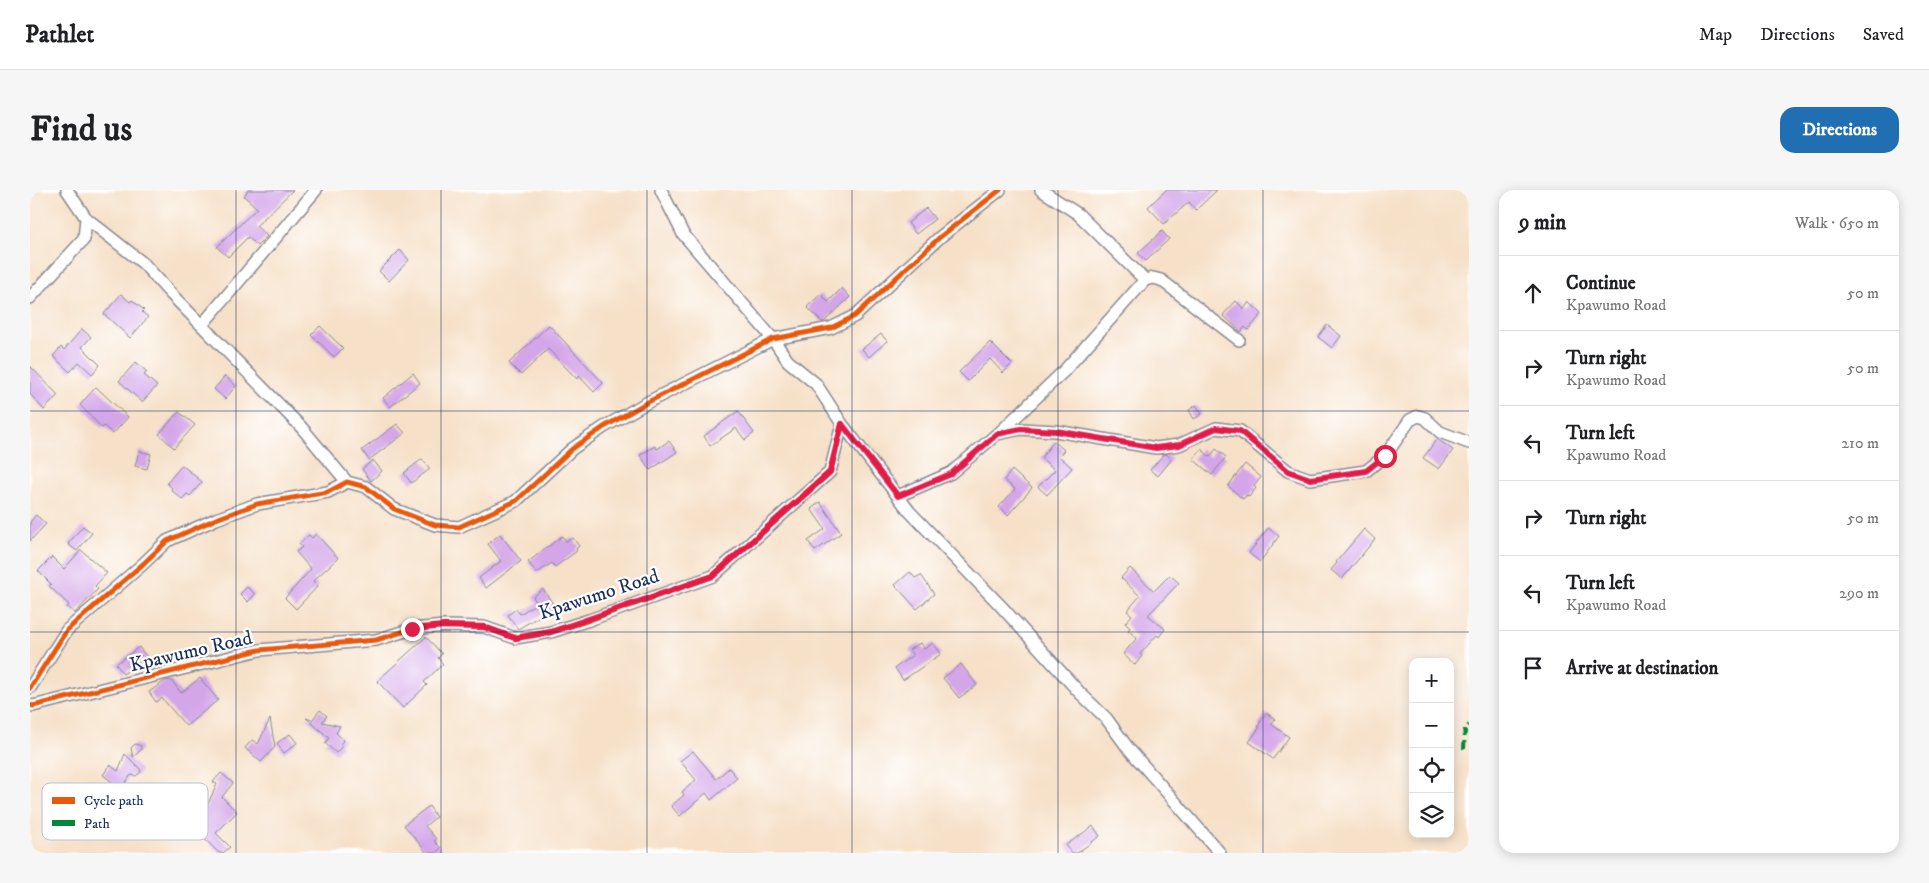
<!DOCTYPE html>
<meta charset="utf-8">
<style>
:root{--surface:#fff;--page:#f6f6f6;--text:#202124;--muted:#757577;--line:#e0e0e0;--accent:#1f6fb2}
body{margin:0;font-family:"IM FELL DW Pica",serif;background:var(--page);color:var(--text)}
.controls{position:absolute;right:15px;bottom:15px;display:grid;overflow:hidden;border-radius:10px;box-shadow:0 2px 12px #0003}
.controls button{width:45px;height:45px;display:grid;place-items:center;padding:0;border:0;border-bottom:1px solid var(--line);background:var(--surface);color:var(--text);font:25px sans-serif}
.stop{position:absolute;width:15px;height:15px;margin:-11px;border:4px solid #e11d48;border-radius:50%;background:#fff}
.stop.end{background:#e11d48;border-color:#fff;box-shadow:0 1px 5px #0008}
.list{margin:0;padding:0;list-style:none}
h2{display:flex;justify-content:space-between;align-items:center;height:65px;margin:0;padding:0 20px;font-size:21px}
h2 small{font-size:16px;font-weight:400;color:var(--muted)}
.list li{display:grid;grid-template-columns:32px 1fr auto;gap:15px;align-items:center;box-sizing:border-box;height:75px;padding:0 20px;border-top:1px solid var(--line)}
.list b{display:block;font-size:19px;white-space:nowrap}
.list p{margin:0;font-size:16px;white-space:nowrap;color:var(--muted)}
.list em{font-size:16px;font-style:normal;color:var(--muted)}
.icon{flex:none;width:28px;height:28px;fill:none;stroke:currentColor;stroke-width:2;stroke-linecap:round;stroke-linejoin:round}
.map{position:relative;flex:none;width:1439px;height:663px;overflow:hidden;border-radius:15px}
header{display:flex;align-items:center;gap:30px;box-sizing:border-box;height:70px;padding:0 25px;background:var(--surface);border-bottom:1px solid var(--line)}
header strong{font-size:24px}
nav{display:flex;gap:28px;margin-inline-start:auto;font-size:18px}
.intro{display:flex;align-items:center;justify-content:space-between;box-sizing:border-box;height:120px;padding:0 30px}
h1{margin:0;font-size:35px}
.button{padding:12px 22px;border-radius:15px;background:var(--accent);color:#fff;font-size:18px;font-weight:700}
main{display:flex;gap:30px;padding:0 30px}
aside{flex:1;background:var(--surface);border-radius:15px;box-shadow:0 2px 12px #0003}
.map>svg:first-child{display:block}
.building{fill:#d3a5e9}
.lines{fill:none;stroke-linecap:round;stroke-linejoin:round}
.street-casing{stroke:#888892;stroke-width:14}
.street{stroke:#fff;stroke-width:11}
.quiet{stroke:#00873e;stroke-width:4;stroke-dasharray:8 4;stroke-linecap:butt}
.cycleway-casing{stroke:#fff;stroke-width:8}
.cycleway{stroke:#e8590c;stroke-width:5}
.route{stroke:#e11d48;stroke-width:6}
.grid{fill:none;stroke:#1b2f5e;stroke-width:1;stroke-opacity:0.55}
.labels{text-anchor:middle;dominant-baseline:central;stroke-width:4.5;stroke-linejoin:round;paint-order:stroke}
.street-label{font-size:20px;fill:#1b2f5e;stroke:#fff}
.key{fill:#fff;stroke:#bbc1cf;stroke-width:1}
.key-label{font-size:14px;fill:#1b2f5e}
</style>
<header>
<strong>Pathlet</strong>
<nav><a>Map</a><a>Directions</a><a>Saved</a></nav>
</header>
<div class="intro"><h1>Find us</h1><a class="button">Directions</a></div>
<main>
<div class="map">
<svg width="1439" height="663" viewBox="0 0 1439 663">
<rect width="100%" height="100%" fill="#fff"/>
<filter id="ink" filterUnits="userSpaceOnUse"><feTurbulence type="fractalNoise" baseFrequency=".02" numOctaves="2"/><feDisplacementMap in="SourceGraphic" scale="10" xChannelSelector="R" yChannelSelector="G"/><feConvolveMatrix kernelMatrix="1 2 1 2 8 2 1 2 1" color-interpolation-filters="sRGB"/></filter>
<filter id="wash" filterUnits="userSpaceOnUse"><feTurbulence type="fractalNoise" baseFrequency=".0096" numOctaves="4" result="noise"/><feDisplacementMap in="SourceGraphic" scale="20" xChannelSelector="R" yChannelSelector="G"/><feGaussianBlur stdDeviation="1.12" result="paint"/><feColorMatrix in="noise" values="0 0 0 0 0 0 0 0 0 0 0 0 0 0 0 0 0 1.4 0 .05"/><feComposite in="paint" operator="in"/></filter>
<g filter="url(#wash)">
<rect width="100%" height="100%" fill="#f6e0c7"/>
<g id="blocks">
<path class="building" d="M 218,0 L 263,0 L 226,36 L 237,46 L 227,56 L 218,47 L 198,67 L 187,57 L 227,18 L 214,6 Z
M 1136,0 L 1187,0 L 1166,20 L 1159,12 L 1134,34 L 1118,17 Z
M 896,18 L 905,29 L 886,44 L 878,33 Z
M 1132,41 L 1139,49 L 1116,71 L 1108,63 Z
M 370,60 L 379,70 L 359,91 L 349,81 Z
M 812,98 L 820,107 L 795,131 L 792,132 L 777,117 L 791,104 L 798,112 Z
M 91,104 L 100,112 L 102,110 L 114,120 L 112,122 L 118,127 L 100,148 L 74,124 Z
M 1206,111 L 1214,119 L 1219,112 L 1232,124 L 1218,140 L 1215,137 L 1211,142 L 1193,125 Z
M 519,135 L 573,193 L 564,202 L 549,186 L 547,189 L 518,159 L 491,185 L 479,173 Z
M 1297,135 L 1311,146 L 1302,158 L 1288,147 Z
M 290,136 L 313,158 L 304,167 L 281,145 Z
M 52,139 L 61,147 L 52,157 L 70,175 L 62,184 L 49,172 L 40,182 L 23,166 L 31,157 L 34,160 Z
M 851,144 L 857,151 L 839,167 L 832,159 Z
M 960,152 L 982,174 L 973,183 L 960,169 L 938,191 L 929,182 Z
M 106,172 L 117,182 L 114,185 L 127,196 L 112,212 L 89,191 Z
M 0,176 L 28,205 L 14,220 L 0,204 Z
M 383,183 L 390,193 L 360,217 L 353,208 Z
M 195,186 L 206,196 L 195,209 L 184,199 Z
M 66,197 L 98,227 L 83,244 L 74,236 L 72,238 L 50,215 Z
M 1166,215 L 1172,224 L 1164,229 L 1159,220 Z
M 708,221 L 724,243 L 715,250 L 706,238 L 680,256 L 674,246 Z
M 149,222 L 165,235 L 144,258 L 129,244 Z
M 367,234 L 375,243 L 339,270 L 332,260 Z
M 1407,249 L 1423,260 L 1409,279 L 1393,268 Z
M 639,251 L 647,262 L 620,280 L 610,265 L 625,256 L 627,259 Z
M 1024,251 L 1034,260 L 1029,266 L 1042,278 L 1017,305 L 1008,297 L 1025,280 L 1011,268 Z
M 1171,259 L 1180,267 L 1186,259 L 1196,267 L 1182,285 L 1163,269 Z
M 109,261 L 121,264 L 117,279 L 105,276 Z
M 1136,264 L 1142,269 L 1128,286 L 1120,280 L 1133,265 Z
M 392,269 L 400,279 L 381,293 L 374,283 Z
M 343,270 L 352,281 L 341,291 L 332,279 Z
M 1215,274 L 1231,287 L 1224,296 L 1226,298 L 1219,307 L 1217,305 L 1213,309 L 1198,296 Z
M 152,275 L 172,292 L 160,306 L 157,304 L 152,309 L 141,300 L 142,298 L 137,293 Z
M 982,280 L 1002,298 L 978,325 L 969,317 L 985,299 L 974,290 Z
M 790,312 L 811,343 L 785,361 L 778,351 L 795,339 L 781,319 Z
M 6,325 L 16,334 L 0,351 L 0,332 Z
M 53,336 L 62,343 L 47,361 L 38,354 Z
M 1238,338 L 1249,346 L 1230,372 L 1219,363 Z
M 1334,339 L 1345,349 L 1312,389 L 1301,380 L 1307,373 L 1306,372 Z
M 286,344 L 308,368 L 283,391 L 288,396 L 266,419 L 255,408 L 281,379 L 266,362 L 272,357 L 269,354 L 279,345 L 282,348 Z
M 470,344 L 491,371 L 456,398 L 449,388 L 471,371 L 458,354 Z
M 532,346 L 536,351 L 543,348 L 549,356 L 546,359 L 547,361 L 525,377 L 522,373 L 507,383 L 498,372 Z
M 51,360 L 77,383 L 65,396 L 68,399 L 45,423 L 37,417 L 39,415 L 19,396 L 21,394 L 8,381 L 22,367 L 34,379 Z
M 1100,378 L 1124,401 L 1140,385 L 1149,393 L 1118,425 L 1135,439 L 1129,447 L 1127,445 L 1110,464 L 1112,466 L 1105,475 L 1093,464 L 1107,448 L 1098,440 L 1100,438 L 1095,433 L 1102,425 L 1097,421 L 1110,406 L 1091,388 Z
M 880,382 L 885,388 L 891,385 L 904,404 L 887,419 L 865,395 Z
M 217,397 L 225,404 L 218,412 L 210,404 Z
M 513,399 L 525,417 L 488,439 L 478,425 L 486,419 L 490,424 L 507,413 L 503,407 Z
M 396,447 L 412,464 L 408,468 L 413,474 L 394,492 L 397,495 L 373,518 L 347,491 Z
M 890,453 L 894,459 L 903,453 L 911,464 L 873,490 L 865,478 L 883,465 L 879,460 Z
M 109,457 L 117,467 L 93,484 L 86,474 Z
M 931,474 L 947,495 L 929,508 L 913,488 Z
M 170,488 L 188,510 L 156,536 L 132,508 L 126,512 L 119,502 L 135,491 L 141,490 L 151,503 Z
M 290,520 L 297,526 L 292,532 L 310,536 L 306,543 L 314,550 L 310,554 L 312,556 L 306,563 L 295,553 L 299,548 L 276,528 L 282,530 Z
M 1236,523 L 1245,529 L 1241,534 L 1259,547 L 1243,569 L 1219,552 L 1230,537 L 1228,536 Z
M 240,529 L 245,557 L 231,572 L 215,558 L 222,550 L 228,554 Z
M 260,544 L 267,553 L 254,563 L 247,553 Z
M 105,554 L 111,556 L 111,560 L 103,567 L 101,558 Z
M 663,561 L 686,589 L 699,578 L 707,588 L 681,610 L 676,603 L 650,626 L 641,616 L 654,605 L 652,602 L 666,590 L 650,571 Z
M 95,564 L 110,579 L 111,582 L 106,586 L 101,585 L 91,599 L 73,585 L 80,575 L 88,581 Z
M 191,583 L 203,593 L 192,607 L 207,622 L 186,643 L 200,657 L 193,663 L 189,663 L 147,622 L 154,616 L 161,624 L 172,614 L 176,618 L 187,594 L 183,592 Z
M 399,616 L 406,627 L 395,636 L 406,649 L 404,651 L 411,658 L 406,663 L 397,663 L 374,635 Z
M 1063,636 L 1070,646 L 1047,663 L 1042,663 L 1036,655 Z"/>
</g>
</g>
<g filter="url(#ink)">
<use href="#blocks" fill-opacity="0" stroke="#888892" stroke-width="1"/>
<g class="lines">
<defs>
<path id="street" d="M 37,0 L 56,28 L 114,74 L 141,104 L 272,238 L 317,292
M 631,0 L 653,44 L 743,149 L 758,171 L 786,194 L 812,234 L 880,322 L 970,415 L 1050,503 L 1076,528 L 1098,558 L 1190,663
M 1011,0 L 1048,24 L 1115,90
M 0,108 L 54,49 L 56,28
M 172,135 L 286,0
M 968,244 L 1034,181 L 1115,90 L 1123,88 L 1131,90 L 1209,150
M 868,306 L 921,283 L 967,244 L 991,239 L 1026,241 L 1126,258 L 1149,255 L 1186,238 L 1210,241 L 1258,281 L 1280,289 L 1336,281 L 1355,266 L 1380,230 L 1388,226 L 1395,228 L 1410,242 L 1439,253
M 0,498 L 37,440 L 113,374 L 137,351 L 186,329 L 227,314 L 298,302 L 317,292 L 336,297 L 364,319 L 405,335 L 429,337 L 486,311 L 542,259 L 574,237 L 618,212 L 743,149 L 801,138 L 825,126 L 910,47 L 970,0
M 0,515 L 3,516 L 229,460 L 346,450 L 382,439 L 414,436 L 454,437 L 485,448 L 521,442 L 559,430 L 683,386 L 800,282 L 812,234"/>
</defs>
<use href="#street" class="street-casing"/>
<use href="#street" class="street"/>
<path class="quiet" d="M 1434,559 L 1435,539 L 1439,535"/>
<defs>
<path id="cycleway" d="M 0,498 L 37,440 L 113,374 L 137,351 L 186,329 L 227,314 L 298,302 L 317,292 L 336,297 L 364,319 L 405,335 L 429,337 L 486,311 L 542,259 L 574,237 L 618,212 L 743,149 L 801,138 L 825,126 L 910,47 L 970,0
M 0,515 L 3,516 L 229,460 L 346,450 L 382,439 L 414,436 L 454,437 L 485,448 L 521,442 L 559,430 L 683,386 L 800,282 L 812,234"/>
</defs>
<use href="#cycleway" class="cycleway-casing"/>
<use href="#cycleway" class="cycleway"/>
</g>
</g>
<g class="lines" filter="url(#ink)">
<path class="route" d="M 382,439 L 414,436 L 454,437 L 485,448 L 521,442 L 683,386 L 800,282 L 812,234 L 868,306 L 921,284 L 967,244 L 991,239 L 1026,241 L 1126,258 L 1149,255 L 1186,238 L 1210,241 L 1258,281 L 1280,289 L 1336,281 L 1355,266"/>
</g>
<path class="grid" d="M 206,0 L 206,663M 411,0 L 411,663M 617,0 L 617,663M 822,0 L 822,663M 1028,0 L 1028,663M 1233,0 L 1233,663M 0,221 L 1439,221M 0,442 L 1439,442"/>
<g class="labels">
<g class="street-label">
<text transform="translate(569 405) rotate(-18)">Kpawumo Road</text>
<text transform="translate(161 462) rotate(-13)">Kpawumo Road</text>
</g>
</g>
<rect x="12" y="593" width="166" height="57" rx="8" class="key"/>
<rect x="22" y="607" width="23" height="7" fill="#e8590c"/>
<rect x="22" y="630" width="23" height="6" fill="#00873e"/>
<g class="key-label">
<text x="54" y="615">Cycle path</text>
<text x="54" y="638">Path</text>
</g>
</svg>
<div class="controls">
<button>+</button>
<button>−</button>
<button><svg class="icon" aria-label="locate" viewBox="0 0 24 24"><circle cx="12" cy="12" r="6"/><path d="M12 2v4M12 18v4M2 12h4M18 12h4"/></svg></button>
<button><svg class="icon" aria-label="layers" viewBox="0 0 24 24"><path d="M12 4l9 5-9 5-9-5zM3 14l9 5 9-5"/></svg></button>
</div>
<div class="stop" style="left:1355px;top:266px"></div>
<div class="stop end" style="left:382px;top:439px"></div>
</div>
<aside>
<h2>9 min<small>Walk · 650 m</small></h2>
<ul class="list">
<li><svg class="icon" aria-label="ahead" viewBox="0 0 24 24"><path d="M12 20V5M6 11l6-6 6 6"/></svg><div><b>Continue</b><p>Kpawumo Road</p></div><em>50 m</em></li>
<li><svg class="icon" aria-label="right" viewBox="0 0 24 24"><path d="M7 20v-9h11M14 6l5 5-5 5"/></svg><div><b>Turn right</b><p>Kpawumo Road</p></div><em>50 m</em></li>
<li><svg class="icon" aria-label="left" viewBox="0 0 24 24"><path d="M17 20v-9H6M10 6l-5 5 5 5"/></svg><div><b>Turn left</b><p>Kpawumo Road</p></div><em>210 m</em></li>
<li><svg class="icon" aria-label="right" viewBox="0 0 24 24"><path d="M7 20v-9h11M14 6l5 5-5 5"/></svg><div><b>Turn right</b></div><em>50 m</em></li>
<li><svg class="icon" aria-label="left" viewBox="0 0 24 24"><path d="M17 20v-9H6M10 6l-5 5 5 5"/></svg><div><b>Turn left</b><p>Kpawumo Road</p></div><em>290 m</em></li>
<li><svg class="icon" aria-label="arrive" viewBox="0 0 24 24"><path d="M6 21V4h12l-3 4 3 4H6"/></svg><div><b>Arrive at destination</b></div></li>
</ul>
</aside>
</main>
